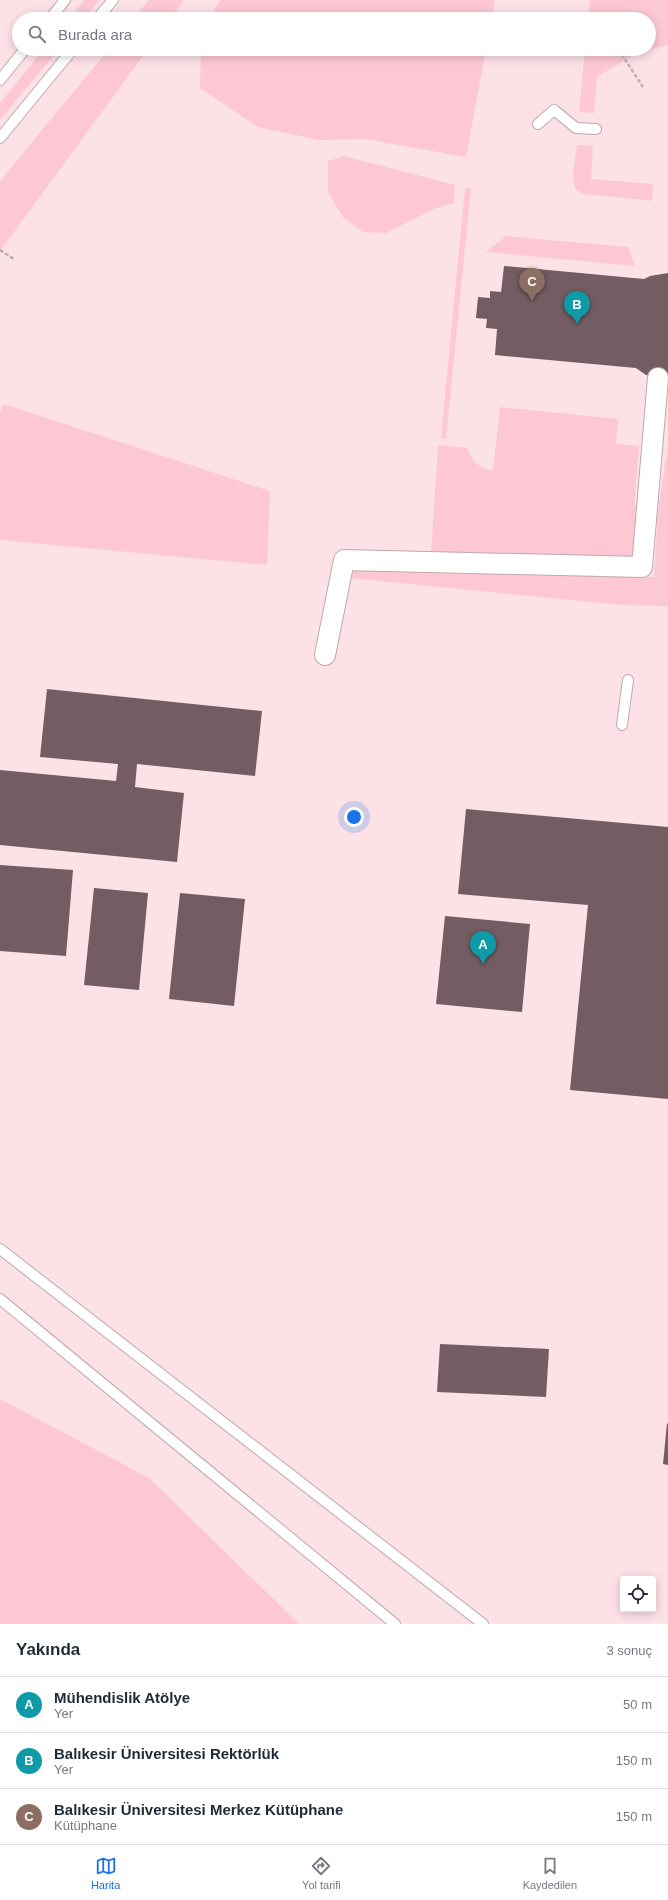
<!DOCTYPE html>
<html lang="tr">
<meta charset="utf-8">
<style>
:root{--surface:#fff;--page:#f2f2f3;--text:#1f2937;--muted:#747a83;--line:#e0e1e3;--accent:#1a73e8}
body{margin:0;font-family:Helvetica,sans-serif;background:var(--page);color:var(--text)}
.controls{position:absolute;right:12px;bottom:12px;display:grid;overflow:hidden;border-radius:4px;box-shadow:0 2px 10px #0003}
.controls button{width:36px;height:36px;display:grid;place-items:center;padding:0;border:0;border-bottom:1px solid var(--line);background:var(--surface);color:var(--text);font:20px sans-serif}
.you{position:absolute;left:354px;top:817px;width:14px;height:14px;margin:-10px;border:3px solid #fff;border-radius:50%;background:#1a73e8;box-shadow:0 0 0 6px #1a73e833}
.badge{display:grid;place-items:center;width:26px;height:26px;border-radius:50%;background:var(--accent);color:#fff;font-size:13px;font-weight:700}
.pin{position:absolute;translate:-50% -33px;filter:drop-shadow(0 1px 2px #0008)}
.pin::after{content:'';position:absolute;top:21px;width:14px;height:12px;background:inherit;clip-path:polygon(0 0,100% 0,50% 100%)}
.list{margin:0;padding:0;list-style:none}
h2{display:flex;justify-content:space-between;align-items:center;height:52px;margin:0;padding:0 16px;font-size:17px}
h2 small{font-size:13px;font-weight:400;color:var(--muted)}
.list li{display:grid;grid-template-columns:26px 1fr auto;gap:12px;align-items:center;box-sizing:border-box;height:56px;padding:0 16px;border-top:1px solid var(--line)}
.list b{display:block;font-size:15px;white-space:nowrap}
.list p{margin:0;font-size:13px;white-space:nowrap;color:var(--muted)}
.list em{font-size:13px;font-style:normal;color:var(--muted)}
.icon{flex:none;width:22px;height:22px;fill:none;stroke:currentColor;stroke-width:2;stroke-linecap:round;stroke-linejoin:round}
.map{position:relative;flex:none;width:668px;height:1624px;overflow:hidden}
.search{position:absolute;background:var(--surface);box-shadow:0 2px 10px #0003;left:12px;right:12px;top:12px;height:44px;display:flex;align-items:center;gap:10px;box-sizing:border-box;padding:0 14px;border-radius:22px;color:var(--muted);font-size:15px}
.sheet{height:220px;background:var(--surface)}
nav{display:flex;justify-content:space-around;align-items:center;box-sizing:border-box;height:56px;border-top:1px solid var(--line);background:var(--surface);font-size:11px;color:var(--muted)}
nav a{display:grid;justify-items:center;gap:2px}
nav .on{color:var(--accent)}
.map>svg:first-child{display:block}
.built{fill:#fce1e7;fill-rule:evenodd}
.green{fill:#fdc8d4}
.building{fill:#735d62}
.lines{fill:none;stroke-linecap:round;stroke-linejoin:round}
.lane-casing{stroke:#c0a8ad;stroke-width:12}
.street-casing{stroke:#c0a8ad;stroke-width:22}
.path{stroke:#bdb3b5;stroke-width:2.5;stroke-dasharray:4 2;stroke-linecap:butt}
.lane{stroke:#fff;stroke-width:10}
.street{stroke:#fff;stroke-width:20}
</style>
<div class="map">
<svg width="668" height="1624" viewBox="0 0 668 1624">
<rect width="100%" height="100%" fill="#fcf2f4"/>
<path class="built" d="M 0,0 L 668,0 L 668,1624 L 0,1624 ZM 19,19 L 649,19 L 649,49 L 19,49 ZM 623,1579 L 653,1579 L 653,1609 L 623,1609 Z"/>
<path class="green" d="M 84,0 L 99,0 L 84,19 L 69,19 Z
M 149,0 L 184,0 L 170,19 L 133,19 Z
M 221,0 L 495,0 L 492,19 L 207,19 Z
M 590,0 L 668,0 L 668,45 L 638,52 L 597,77 L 594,113 L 579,112 L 585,49 L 649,49 L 649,19 L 588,19 Z
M 44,49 L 59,49 L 0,120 L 0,103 Z
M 109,49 L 148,49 L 0,251 L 0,181 Z
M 201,49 L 486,49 L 466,157 L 365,139 L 319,140 L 258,127 L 200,88 Z
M 577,145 L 593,146 L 591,179 L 653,184 L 652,201 L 585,194 C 581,193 576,190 575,187 C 571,175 576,157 577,145 Z
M 344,156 L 455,185 L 454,203 L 436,208 L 386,233 L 363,232 L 343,217 L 328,192 L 328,161 Z
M 465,188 L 471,188 L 446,439 L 441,438 Z
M 506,236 L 628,247 L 635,266 L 486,252 Z
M 4,404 L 270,491 L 267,565 L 0,540 L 0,412 Z
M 500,407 L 618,419 L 616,444 L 639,446 L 634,506 L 640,507 L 637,549 L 629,560 L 617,562 L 431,552 L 438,445 L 467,448 C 472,461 479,469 493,470 Z
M 668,445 L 668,606 L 622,605 L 350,578 L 351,568 L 654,577 L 658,510 Z
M 0,1399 L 149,1478 L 299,1624 L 0,1624 Z"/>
<path class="building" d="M 504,266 L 644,279 L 650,276 L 668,273 L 668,376 L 658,378 L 646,375 L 636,368 L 495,355 L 497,329 L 486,328 L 487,319 L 476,318 L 478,297 L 490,298 L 490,291 L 501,292 Z
M 47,689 L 262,711 L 255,776 L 137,764 L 135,787 L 184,793 L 177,862 L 0,845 L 0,770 L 116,781 L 118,764 L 40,757 Z
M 466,809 L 668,827 L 668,1099 L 570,1090 L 588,905 L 458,894 Z
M 0,865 L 73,870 L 66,956 L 0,951 Z
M 94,888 L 148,893 L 139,990 L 84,985 Z
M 180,893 L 245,899 L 234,1006 L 169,999 Z
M 445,916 L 530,924 L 522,1012 L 436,1004 Z
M 440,1344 L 549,1349 L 546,1397 L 437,1392 Z
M 667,1423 L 668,1424 L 668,1465 L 663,1464 Z"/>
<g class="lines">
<defs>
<path id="lane" d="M 50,19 L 65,0
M 97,19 L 113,0
M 0,80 L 25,49
M 538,124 L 554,110 L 576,128 L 596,129
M 0,138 L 73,49
M 622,725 L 628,680
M 0,1249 L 483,1624
M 0,1299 L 395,1624"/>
<path id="street" d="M 325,655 L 344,560 L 642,567 L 658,378"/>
</defs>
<use href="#lane" class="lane-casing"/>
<use href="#street" class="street-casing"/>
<path class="path" d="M 618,49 L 643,87
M 0,250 L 14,259"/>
<use href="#lane" class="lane"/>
<use href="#street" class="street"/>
</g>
</svg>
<div class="controls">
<button><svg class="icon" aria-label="locate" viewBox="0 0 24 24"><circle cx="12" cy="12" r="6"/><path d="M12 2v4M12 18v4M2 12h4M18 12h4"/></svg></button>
</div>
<div class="you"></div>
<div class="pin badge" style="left:483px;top:964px;background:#0f9aa8">A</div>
<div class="pin badge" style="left:577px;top:324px;background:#0f9aa8">B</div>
<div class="pin badge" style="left:532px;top:301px;background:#8d6e63">C</div>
<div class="search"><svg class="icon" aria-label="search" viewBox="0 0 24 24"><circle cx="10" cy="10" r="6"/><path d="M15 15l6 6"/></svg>Burada ara</div>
</div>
<section class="sheet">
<h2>Yakında<small>3 sonuç</small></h2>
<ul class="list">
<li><span class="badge" style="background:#0f9aa8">A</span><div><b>Mühendislik Atölye</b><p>Yer</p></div><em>50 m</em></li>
<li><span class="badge" style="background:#0f9aa8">B</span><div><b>Balıkesir Üniversitesi Rektörlük</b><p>Yer</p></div><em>150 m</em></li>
<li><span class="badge" style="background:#8d6e63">C</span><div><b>Balıkesir Üniversitesi Merkez Kütüphane</b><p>Kütüphane</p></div><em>150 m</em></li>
</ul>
</section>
<nav>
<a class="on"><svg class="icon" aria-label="map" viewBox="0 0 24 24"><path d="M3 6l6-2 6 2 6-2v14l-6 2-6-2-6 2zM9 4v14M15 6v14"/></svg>Harita</a>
<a><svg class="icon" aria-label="directions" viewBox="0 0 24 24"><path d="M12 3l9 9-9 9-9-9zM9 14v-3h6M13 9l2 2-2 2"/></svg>Yol tarifi</a>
<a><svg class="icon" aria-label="saved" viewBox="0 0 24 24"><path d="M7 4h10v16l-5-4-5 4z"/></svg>Kaydedilen</a>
</nav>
